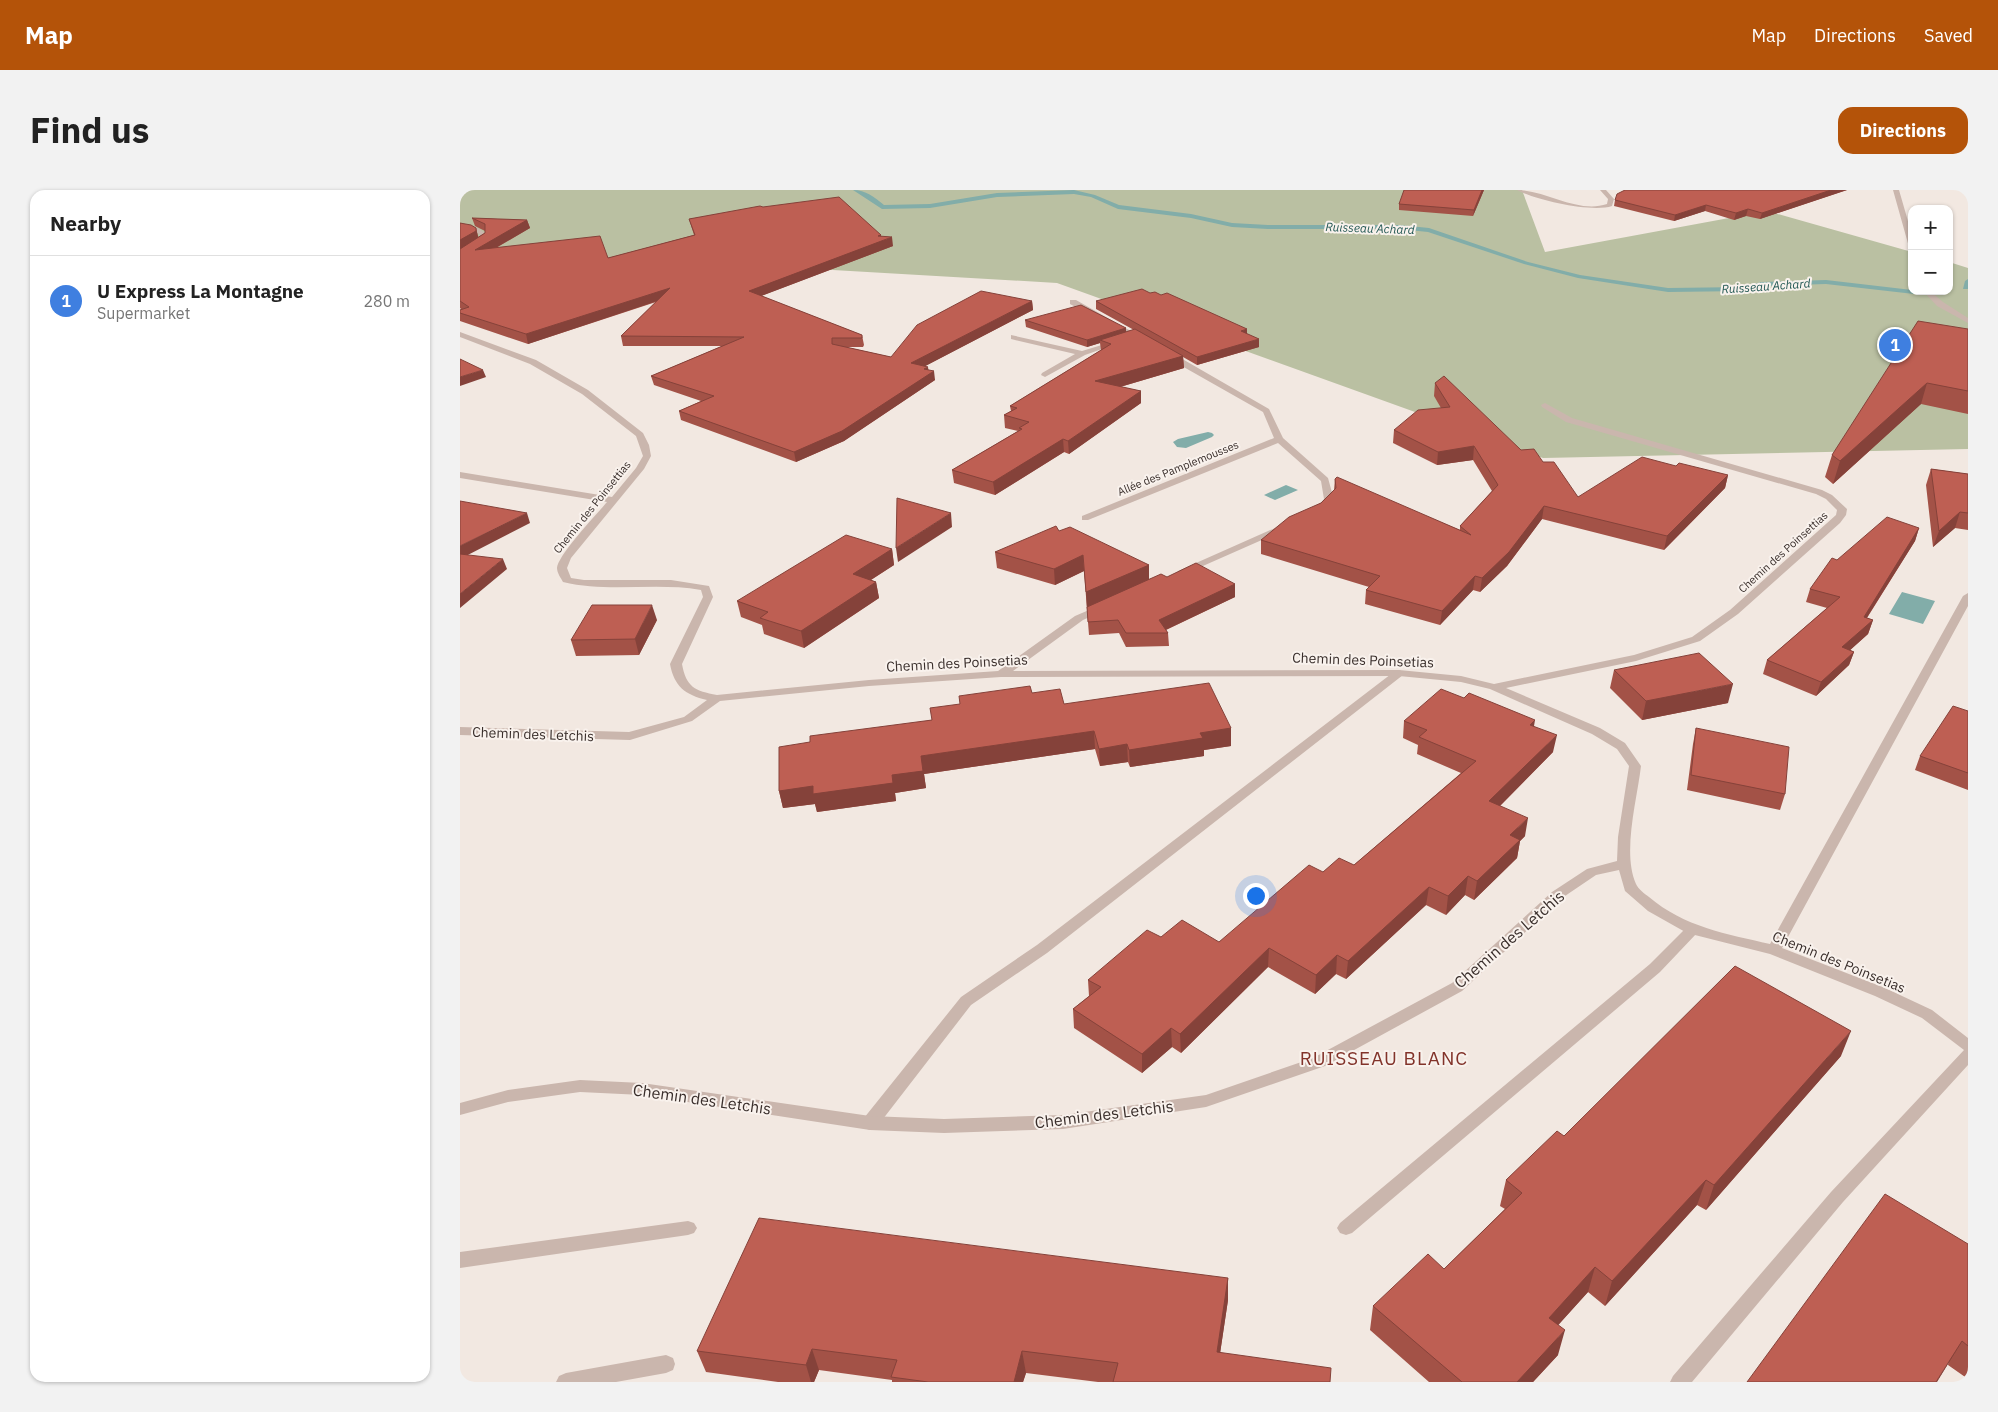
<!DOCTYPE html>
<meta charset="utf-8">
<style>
:root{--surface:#fff;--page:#f2f2f2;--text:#222;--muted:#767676;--line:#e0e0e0;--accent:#b45309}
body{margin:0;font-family:"IBM Plex Sans",sans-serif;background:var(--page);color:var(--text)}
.controls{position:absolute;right:15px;top:15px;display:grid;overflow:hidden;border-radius:10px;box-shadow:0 1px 4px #0004}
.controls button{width:45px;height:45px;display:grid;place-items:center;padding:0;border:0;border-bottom:1px solid var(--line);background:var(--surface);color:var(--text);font:25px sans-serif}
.you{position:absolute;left:795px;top:705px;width:18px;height:18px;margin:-12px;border:4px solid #fff;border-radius:50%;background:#1a73e8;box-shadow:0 0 0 8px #1a73e833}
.badge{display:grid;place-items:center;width:32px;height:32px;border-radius:50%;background:var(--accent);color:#fff;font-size:16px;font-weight:700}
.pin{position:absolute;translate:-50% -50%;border:2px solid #fff;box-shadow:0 1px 5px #0006}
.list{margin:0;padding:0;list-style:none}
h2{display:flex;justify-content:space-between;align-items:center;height:65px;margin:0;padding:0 20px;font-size:21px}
h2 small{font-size:16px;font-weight:400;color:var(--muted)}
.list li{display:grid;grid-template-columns:32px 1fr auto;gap:15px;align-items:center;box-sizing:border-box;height:90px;padding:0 20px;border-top:1px solid var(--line)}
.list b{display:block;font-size:19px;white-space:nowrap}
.list p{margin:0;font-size:16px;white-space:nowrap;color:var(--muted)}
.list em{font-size:16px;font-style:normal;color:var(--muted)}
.map{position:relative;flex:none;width:1508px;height:1192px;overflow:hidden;border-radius:15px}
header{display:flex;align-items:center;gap:30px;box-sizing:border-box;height:70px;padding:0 25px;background:var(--accent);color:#fff}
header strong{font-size:24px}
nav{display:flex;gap:28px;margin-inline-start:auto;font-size:18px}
.intro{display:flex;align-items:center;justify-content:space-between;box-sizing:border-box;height:120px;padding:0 30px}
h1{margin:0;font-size:35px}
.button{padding:12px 22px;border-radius:15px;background:var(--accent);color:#fff;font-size:18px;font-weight:700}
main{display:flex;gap:30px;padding:0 30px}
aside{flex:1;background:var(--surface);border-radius:15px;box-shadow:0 1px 4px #0004}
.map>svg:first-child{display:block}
.green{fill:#bac0a2}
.water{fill:#82ada9}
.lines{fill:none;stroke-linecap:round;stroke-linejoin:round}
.stream{fill:#82ada9;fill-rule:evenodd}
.service{fill:#cab6ad;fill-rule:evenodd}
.minor{fill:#cab6ad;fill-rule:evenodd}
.tertiary{fill:#cab6ad;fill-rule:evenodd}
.wall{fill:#a35247}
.shaded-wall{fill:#85423a}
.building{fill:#be5f53;stroke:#85423a}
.labels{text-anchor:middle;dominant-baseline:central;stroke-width:4;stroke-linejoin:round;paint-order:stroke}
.far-street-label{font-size:11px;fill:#392e2b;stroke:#f9f2ed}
.far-water-label{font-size:12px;font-style:italic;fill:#235854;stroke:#f9f2ed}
.street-label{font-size:14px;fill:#392e2b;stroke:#f9f2ed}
.near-street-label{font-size:16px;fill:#392e2b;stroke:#f9f2ed}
.near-quarter-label{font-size:19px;letter-spacing:1px;fill:#82332a;stroke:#f9f2ed}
</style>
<header>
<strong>Map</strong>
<nav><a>Map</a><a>Directions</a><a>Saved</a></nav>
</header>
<div class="intro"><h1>Find us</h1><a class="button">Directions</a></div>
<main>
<aside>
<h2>Nearby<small></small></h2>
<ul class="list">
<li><span class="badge" style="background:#3f7fe0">1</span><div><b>U Express La Montagne</b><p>Supermarket</p></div><em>280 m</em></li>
</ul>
</aside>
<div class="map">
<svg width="1508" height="1192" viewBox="0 0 1508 1192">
<rect width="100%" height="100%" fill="#f2e8e1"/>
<path class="green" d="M 0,0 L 1062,0 L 1085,62 L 1307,21 L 1452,62 L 1452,101 L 1489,101 L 1489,72 L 1508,78 L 1508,259 L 1083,268 L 597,93 L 304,76 L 0,69 Z"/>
<path class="water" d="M 748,242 L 752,243 L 754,245 L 752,247 L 726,258 L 717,257 L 713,252 L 718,249 Z
M 826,295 L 838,300 L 815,310 L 804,305 Z
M 1442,402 L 1475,411 L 1463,434 L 1429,424 Z"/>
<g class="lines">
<path class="stream" d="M 393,0 C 406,0 414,7 424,15 L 470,14 L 537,3 L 614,0 L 635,5 L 659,15 L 731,24 L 772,33 L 808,35 L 939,35 L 969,38 L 1068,72 L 1120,85 L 1208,98 L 1285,97 L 1301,92 L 1366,90 L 1452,100 L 1457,102 L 1454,104 L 1366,94 L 1302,96 L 1286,101 L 1208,102 L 1118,88 L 1064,74 L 968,42 L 939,39 L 808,39 L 772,37 L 731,28 L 658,19 L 631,7 L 614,4 L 537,7 L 470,18 L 422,19 Z
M 1508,89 L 1508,99 L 1503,99 L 1505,91 Z"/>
<path class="service" d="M 939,480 L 945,483 L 943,485 L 587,763 L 511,815 L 416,938 L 410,940 L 404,938 L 402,933 L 404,928 L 501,807 L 577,755 L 935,481 Z
M 1232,735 L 1237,737 L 1239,740 L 1237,743 L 1200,782 L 892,1043 L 886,1045 L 880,1043 L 877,1038 L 880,1033 L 1190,774 L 1227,737 Z
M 228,1031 L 234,1033 L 237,1038 L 234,1043 L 228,1045 L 0,1078 L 0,1062 Z
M 206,1165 L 213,1168 L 215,1174 L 213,1180 L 206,1183 L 156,1192 L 96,1192 L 99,1186 L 106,1183 Z"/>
<path class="minor" d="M 1057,0 C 1086,0 1118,24 1147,14 L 1148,9 L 1140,0 L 1146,0 L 1154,9 L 1152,16 C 1132,23 1075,10 1057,0 Z
M 0,35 L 18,38 L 26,44 L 26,51 L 0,67 L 0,62 L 20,50 L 20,45 L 14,41 L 0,39 Z
M 610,110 L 616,110 L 685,149 L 678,151 L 610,114 Z
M 0,142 L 76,170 L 128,200 L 183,243 L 189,255 L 191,266 L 184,279 L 111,368 L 107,378 L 111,388 L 124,390 L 211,390 L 249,396 L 253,407 L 222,474 C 226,497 235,501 257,505 L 409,490 L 538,481 L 615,426 L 643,414 L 648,417 L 647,419 L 623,430 L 553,481 L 939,480 L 1001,486 L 1034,494 L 1174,465 L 1232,447 L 1270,420 L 1376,325 L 1377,320 L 1366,309 L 1356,304 L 1106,232 L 1082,217 L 1081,215 L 1085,213 L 1112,228 L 1362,300 L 1372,305 L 1387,319 L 1386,325 L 1380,333 L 1278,424 L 1240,451 L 1176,471 L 1046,498 L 1140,538 L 1165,553 L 1181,576 C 1177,610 1162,663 1176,694 C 1178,699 1185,704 1189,707 C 1224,737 1267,744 1310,754 L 1503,406 L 1508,403 L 1508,416 L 1322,758 L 1425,798 L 1472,820 L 1508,848 L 1508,875 L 1383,1012 L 1232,1192 L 1210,1192 L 1213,1186 L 1371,1002 L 1504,860 L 1462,828 L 1415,806 L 1310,764 L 1227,743 L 1188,721 L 1165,701 L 1159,680 L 1136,685 L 1102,708 L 1002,801 L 865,876 L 746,917 L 603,939 L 484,943 L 410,940 L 182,905 L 120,902 L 48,912 L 0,925 L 0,913 L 48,900 L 120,890 L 182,893 L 410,926 L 484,929 L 603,925 L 746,905 L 853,868 L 992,793 L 1092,702 L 1127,679 L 1157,671 L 1158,647 L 1169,576 L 1157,559 L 1132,544 L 1030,499 L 1001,492 L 939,486 L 541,487 L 409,496 L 260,511 L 232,531 L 170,550 L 0,545 L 0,537 L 169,542 L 224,527 L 247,510 C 225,505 214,496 210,474 L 243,407 L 241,400 C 195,392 148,403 103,392 C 101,388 97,383 97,378 C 98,365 137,324 147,312 L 0,288 L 0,282 L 152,307 L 176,278 L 183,266 L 176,246 L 122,204 L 70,174 L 0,147 Z
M 551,145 L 622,161 L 655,151 L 659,153 L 625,165 L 585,187 L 581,185 L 582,183 L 615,164 L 551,149 Z
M 706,163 L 712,163 L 809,219 L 823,248 L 868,288 L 874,310 L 864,320 L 858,320 L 856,318 L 864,309 L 861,291 L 818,253 L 628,330 L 622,330 L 622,326 L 814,248 L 803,222 L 706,167 Z
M 824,334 L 827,335 L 827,339 L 727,383 L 723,384 L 718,381 Z"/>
<path class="tertiary" d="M 1433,0 L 1439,0 L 1452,45 L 1452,59 L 1449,57 Z
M 1463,101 L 1470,101 L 1483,112 L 1508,128 L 1508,133 L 1477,116 Z"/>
</g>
<path class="wall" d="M 1024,0 L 1013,26 L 939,20 L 939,14 Z
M 1165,0 L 1387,0 L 1300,29 L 1286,26 L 1274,30 L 1245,21 L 1214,31 L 1154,16 L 1155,10 Z
M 303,17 L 421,45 L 421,46 L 433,56 L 301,106 L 402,145 L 404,155 L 403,157 L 386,157 L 431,167 L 572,111 L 573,120 L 465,176 L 468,180 L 475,190 L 384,251 L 336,272 L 221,230 L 219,221 L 241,211 L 194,195 L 191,186 L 262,156 L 163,156 L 161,146 L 196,112 L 68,154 L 0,131 L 0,120 L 1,119 L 0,118 L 0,33 L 16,38 L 18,47 L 25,43 L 25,41 L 15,36 L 12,28 L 67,30 L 70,38 L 36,58 L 148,68 L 234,45 L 229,29 Z
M 690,103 L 787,144 L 799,157 L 737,175 L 723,167 L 724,178 L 660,197 L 681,201 L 681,213 L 609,264 L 604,262 L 535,305 L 494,293 L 492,280 L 558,241 L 545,238 L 544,225 L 551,221 L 550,216 L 641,160 L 640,153 L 627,157 L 566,137 L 565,130 L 666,138 L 666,142 L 674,140 L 636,119 L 636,111 Z
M 1508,139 L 1508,224 L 1461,214 L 1373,294 L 1365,287 L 1372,265 Z
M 975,193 L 1061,260 L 1083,272 L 1118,307 L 1216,276 L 1268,285 L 1265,298 L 1204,360 L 1082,329 L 1047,376 L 1020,402 L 1013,400 L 980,435 L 905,414 L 906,400 L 909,397 L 801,364 L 801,350 L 861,313 L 874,300 L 875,289 L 1000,340 L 1000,336 L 1032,301 L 1013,270 L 977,275 L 933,253 L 934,240 L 981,218 L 974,206 Z
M 1471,279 L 1508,284 L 1508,340 L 1495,338 L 1473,357 L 1466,295 Z
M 1459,338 L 1455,351 L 1407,428 L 1413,430 L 1408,444 L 1390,460 L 1394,462 L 1389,475 L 1356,506 L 1303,484 L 1307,470 L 1367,418 L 1346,412 L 1350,399 L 1377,370 Z
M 599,341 L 689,375 L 689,389 L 707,387 L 775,394 L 775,407 L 706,440 L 708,443 L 709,456 L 666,457 L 659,443 L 629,445 L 624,381 L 595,395 L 537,378 L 535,362 Z
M 432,359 L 434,375 L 411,390 L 416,392 L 419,408 L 344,458 L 304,444 L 302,435 L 281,427 L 277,411 Z
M 197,430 L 179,465 L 116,466 L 111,450 Z
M 1154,480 L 1268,513 L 1182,530 L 1150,498 Z
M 572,503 L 604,514 L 771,538 L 771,556 L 744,560 L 744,566 L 670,577 L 668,572 L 640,576 L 635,559 L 464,584 L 466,598 L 435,603 L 436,611 L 357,622 L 355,614 L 323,618 L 319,601 L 350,552 L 472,530 Z
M 1508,521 L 1508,600 L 1455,580 L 1460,566 Z
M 944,531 L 1074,536 L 1093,562 L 1040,616 L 1065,646 L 1060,651 L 1057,668 L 1014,710 L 1005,705 L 986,725 L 966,715 L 886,789 L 876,784 L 855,804 L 808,777 L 721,863 L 712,857 L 682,883 L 614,838 L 613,819 L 629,806 L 628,790 L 701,747 L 759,752 L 863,682 L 894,675 L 1001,583 L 957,564 L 958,555 L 943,548 Z
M 1236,538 L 1325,604 L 1320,620 L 1227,600 L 1233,554 Z
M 1381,866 L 1246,1020 L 1237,1015 L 1145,1116 L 1128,1102 L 1098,1135 L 1098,1165 L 1073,1192 L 969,1192 L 910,1140 L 913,1116 L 984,1079 L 1045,1019 L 1040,1016 L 1046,990 L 1104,946 Z
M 1508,1054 L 1508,1189 L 1488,1175 Z
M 768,1088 L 768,1110 L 760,1163 L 870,1192 L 638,1192 L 566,1183 L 563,1192 L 432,1192 L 432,1190 L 359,1180 L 354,1192 L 318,1192 L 246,1182 L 237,1161 Z"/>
<path class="shaded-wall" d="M 1022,0 L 1024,0 L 1013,26 L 1014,20 Z
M 1371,0 L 1387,0 L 1300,29 L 1302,23 Z
M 1246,15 L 1245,21 L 1214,31 L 1215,25 Z
M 1288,19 L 1286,26 L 1274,30 L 1276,23 Z
M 67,30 L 70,38 L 18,68 L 15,60 Z
M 16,38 L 18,46 L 18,49 L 0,60 L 0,50 Z
M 421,45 L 422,51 L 432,47 L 433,56 L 291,110 L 289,101 Z
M 210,98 L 212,106 L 68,154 L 66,144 Z
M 572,111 L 573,120 L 452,183 L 451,173 Z
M 666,138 L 666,146 L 640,150 L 640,153 L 627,157 L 627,150 Z
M 787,139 L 787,147 L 781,141 Z
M 799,149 L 799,157 L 737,175 L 737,167 Z
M 723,166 L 724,178 L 636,204 L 635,191 Z
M 468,177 L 469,184 L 474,181 L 475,190 L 384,251 L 336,272 L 334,262 Z
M 23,180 L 26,187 L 0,196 L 0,187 Z
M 1467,193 L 1461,214 L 1373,294 L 1380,271 Z
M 681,201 L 681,213 L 609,264 L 608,251 Z
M 603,249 L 604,262 L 535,305 L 533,292 Z
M 1014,256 L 1013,270 L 977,275 L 978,262 Z
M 1268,285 L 1265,298 L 1204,360 L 1207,346 Z
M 1084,316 L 1082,329 L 1047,376 L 1020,402 L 1022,388 Z
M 1500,322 L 1495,338 L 1473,357 L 1479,341 Z
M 67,323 L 70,333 L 0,369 L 0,356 Z
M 491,323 L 492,337 L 438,372 L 436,358 Z
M 1459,338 L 1455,351 L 1399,440 L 1404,427 Z
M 432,359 L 434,375 L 395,400 L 393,384 Z
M 623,365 L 624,381 L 595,395 L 594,379 Z
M 43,369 L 47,379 L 0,418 L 0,404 Z
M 689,375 L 689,391 L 627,419 L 626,402 Z
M 1015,386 L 1013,400 L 980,435 L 982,421 Z
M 416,392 L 419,408 L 344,458 L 341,441 Z
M 775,394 L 775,407 L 699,443 L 699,430 Z
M 192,415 L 197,430 L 179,465 L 175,449 Z
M 1413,430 L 1408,444 L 1378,471 L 1382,457 Z
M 1394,462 L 1389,475 L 1356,506 L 1361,492 Z
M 1273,494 L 1268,513 L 1182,530 L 1186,511 Z
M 1075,530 L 1072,548 L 1070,535 Z
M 771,538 L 771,556 L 744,560 L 744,566 L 670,577 L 669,560 L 740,543 Z
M 634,541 L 635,559 L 464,584 L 466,598 L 435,603 L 436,611 L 357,622 L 355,614 L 323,618 L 319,601 L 461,566 Z
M 1097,545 L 1093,562 L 1027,629 L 1029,611 Z
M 667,554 L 668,572 L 640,576 L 639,559 Z
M 1068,628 L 1065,646 L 1060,651 L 1057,668 L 1014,710 L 1017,691 L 1050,645 Z
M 1008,686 L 1005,705 L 986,725 L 988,706 Z
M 969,697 L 966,715 L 886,789 L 888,771 Z
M 809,758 L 808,777 L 721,863 L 720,844 Z
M 877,765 L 876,784 L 855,804 L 856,785 Z
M 711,838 L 712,857 L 682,883 L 682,864 Z
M 1391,841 L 1381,866 L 1246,1020 L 1254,995 Z
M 1246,990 L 1237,1015 L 1145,1116 L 1152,1091 Z
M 1135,1077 L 1128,1102 L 1083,1152 L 1089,1128 Z
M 768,1088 L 768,1110 L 757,1184 L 757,1162 Z
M 1105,1140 L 1098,1165 L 1073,1192 L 1057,1192 Z
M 1502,1151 L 1477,1192 L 1476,1192 Z
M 352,1159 L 359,1180 L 354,1192 L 351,1192 L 346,1175 Z
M 562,1161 L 566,1183 L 563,1192 L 554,1192 Z"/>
<path class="building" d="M 944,0 L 1022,0 L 1014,20 L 939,14 Z
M 1165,0 L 1371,0 L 1302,23 L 1288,19 L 1276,23 L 1246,15 L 1215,25 L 1155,10 L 1157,4 Z
M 379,7 L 421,45 L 418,46 L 432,47 L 289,101 L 402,145 L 402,148 L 372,148 L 372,154 L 431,167 L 457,135 L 521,101 L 572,111 L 451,173 L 468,177 L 464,179 L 474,181 L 382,241 L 334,262 L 219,221 L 254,206 L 191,186 L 284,147 L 161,146 L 210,98 L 66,144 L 0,123 L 0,120 L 9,117 L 0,111 L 0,59 L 25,43 L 25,34 L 12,28 L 67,30 L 15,60 L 140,46 L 148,68 L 235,45 L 229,29 L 300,16 L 303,17 Z
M 0,33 L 11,35 L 16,38 L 16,41 L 0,50 Z
M 682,99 L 690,103 L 695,102 L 701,105 L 707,103 L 787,139 L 781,141 L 799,149 L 737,167 L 636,111 Z
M 621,115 L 666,138 L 627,150 L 565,130 Z
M 1458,131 L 1508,139 L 1508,201 L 1467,193 L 1380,271 L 1372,265 Z
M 675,139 L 723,166 L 635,191 L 681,201 L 608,251 L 603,249 L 533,292 L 492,280 L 562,239 L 559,238 L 569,232 L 544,225 L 557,218 L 550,216 L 651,154 L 640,150 Z
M 0,169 L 23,180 L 0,187 Z
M 984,186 L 1061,260 L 1074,259 L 1083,272 L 1094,272 L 1118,307 L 1182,267 L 1216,276 L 1219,273 L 1268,285 L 1207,346 L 1084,316 L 1049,362 L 1022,388 L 1015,386 L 982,421 L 906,400 L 920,386 L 801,350 L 829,327 L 861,313 L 876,298 L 875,289 L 877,287 L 1011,345 L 1000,336 L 1038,295 L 1014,256 L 978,262 L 934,240 L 958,220 L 990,217 L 975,193 Z
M 1471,279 L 1508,284 L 1508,323 L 1500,322 L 1479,341 Z
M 437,308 L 491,323 L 436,358 Z
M 0,311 L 67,323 L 0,356 Z
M 1427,327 L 1459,338 L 1404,427 L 1413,430 L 1382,457 L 1394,462 L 1361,492 L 1307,470 L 1380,407 L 1350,399 L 1372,368 L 1377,370 Z
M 596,336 L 599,341 L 610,337 L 689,375 L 626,402 L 623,365 L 594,379 L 535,362 Z
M 386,345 L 432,359 L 393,384 L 416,392 L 341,441 L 300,428 L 308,422 L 277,411 Z
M 0,364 L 43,369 L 0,404 Z
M 736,373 L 775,394 L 699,430 L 708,443 L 666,443 L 658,430 L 628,432 L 627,417 L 701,384 L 707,387 Z
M 132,415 L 192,415 L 175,449 L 111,450 Z
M 1239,463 L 1273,494 L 1186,511 L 1154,480 Z
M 749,493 L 771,538 L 740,543 L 743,548 L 669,560 L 667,554 L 639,559 L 634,541 L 461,566 L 463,581 L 432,585 L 433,593 L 353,604 L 353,596 L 319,601 L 319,557 L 350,552 L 350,546 L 472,530 L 470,518 L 500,514 L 499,506 L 570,496 L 572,503 L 600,499 L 604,514 Z
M 981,499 L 1004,508 L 1009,503 L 1075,530 L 1070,535 L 1097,545 L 1029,611 L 1068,628 L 1050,645 L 1060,650 L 1017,691 L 1008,686 L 988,706 L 969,697 L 888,771 L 877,765 L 856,785 L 809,758 L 720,844 L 711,838 L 682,864 L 613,819 L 641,797 L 628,790 L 687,740 L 701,747 L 722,730 L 759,752 L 849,675 L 863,682 L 879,668 L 894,675 L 1016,571 L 959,547 L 967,540 L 944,531 Z
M 1493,516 L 1508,521 L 1508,583 L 1460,566 Z
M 1236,538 L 1329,557 L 1325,604 L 1231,585 Z
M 1275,776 L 1391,841 L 1254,995 L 1246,990 L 1152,1091 L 1135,1077 L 1089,1128 L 1105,1140 L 1057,1192 L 1002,1192 L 913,1116 L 968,1064 L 984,1079 L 1062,1003 L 1046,990 L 1097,941 L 1104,946 Z
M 1425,1004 L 1508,1054 L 1508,1156 L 1502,1151 L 1476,1192 L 1287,1192 Z
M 299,1028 L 768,1088 L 757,1162 L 871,1178 L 870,1192 L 653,1192 L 658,1173 L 562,1161 L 554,1192 L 468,1192 L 431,1187 L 437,1170 L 352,1159 L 346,1175 L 237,1161 Z"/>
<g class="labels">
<g class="far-street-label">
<text transform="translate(718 278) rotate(-22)">Allée des Pamplemousses</text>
<text transform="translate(132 317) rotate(-51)">Chemin des Poinsettias</text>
<text transform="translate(1323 362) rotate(-42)">Chemin des Poinsettias</text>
</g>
<g class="far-water-label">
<text transform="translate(910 38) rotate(2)">Ruisseau Achard</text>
<text transform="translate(1306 96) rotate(-4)">Ruisseau Achard</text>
</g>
<g class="street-label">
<text transform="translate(903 470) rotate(2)">Chemin des Poinsetias</text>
<text transform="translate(497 473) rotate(-3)">Chemin des Poinsetias</text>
<text transform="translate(73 544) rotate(2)">Chemin des Letchis</text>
<text transform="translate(1379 772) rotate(22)">Chemin des Poinsetias</text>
</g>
<g class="near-street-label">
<text transform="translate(1049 749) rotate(-41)">Chemin des Letchis</text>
<text transform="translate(242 909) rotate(8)">Chemin des Letchis</text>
<text transform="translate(644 924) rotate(-7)">Chemin des Letchis</text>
</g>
<g class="near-quarter-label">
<text x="924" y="868">RUISSEAU BLANC</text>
</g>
</g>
</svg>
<div class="controls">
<button>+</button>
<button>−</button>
</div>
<div class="you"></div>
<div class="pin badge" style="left:1435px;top:155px;background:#3f7fe0">1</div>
</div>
</main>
